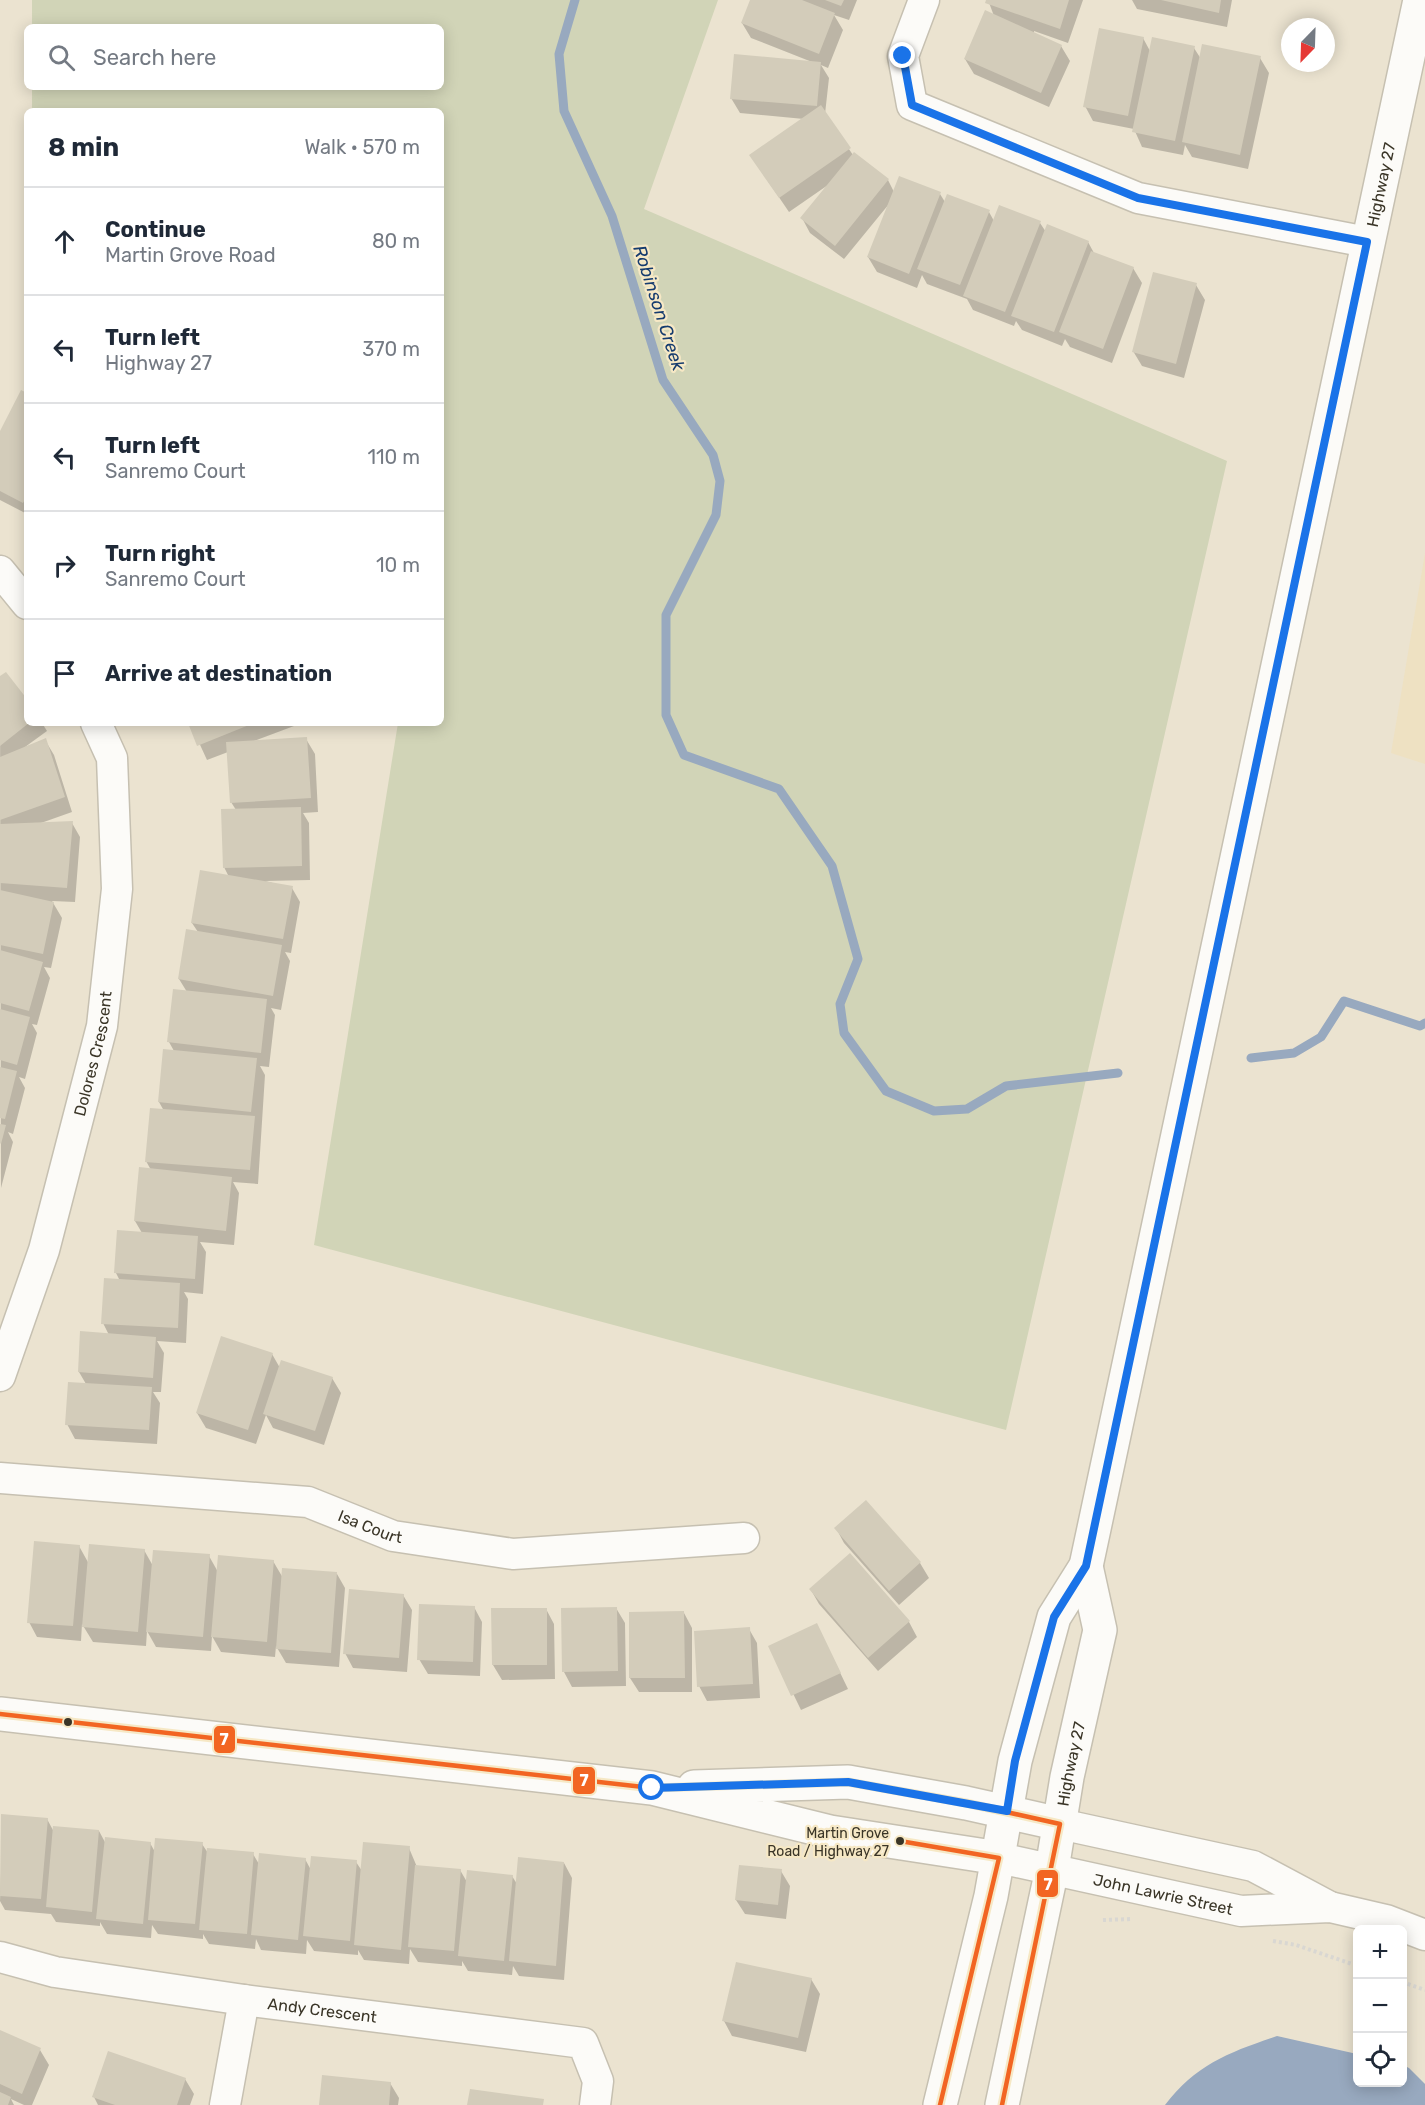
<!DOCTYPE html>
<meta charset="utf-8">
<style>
:root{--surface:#fff;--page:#f2f2f3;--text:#1f2937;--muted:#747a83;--line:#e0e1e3}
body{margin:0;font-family:Rubik,sans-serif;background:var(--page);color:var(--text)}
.controls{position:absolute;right:18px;bottom:18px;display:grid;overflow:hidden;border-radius:9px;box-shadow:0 3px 15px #0003}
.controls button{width:54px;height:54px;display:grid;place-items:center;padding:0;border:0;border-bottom:2px solid var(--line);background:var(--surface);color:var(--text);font:30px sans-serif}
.compass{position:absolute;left:1281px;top:18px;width:54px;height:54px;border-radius:50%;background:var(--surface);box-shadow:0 3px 15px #0003;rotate:203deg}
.stop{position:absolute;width:18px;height:18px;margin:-14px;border:4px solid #1a73e8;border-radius:50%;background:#fff}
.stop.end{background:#1a73e8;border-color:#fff;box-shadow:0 2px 6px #0008}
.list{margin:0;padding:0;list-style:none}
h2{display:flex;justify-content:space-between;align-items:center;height:78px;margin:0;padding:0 24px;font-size:26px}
h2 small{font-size:20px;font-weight:400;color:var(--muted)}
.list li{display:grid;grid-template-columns:39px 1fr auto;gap:18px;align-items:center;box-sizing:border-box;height:108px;padding:0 24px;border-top:2px solid var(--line)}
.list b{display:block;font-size:22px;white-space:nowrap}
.list p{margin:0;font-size:20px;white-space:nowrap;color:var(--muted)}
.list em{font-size:20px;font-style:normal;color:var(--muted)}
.icon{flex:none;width:33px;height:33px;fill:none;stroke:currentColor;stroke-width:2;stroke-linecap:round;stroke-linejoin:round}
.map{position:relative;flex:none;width:1425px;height:2105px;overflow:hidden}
.search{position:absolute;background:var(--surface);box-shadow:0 3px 15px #0003;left:24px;top:24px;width:420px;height:66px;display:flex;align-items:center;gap:15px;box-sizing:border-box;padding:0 21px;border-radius:9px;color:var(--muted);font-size:22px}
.panel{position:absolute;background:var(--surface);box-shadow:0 3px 15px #0003;left:24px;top:108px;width:420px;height:618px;border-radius:9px}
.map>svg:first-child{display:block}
.built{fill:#eee1c2}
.green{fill:#d1d4b7}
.water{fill:#98a9bf}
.shadow{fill:#0003}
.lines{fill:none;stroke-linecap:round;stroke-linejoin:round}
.stream{stroke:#98a9bf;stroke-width:9}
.building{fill:#d3ccba}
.street-casing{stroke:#c6c0b1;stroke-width:33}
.secondary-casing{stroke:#c6c0b1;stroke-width:36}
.primary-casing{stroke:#c6c0b1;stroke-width:36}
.path{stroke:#d9d7d2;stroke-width:4;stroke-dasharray:3 3;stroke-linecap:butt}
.street{stroke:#fcfbf8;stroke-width:30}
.secondary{stroke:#fcfbf8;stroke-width:33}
.primary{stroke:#fcfbf8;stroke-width:33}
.bus-1-casing{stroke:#f6e8c5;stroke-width:9}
.bus-1{stroke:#f26522;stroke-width:4.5}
.route{stroke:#1a73e8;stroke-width:8}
.bus-dot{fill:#3a3527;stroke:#f6e8c5;stroke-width:2}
.labels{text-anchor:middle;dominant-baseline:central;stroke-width:4.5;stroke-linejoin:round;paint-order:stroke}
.bus-label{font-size:14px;fill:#3a3527;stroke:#f6e8c5;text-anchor:end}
.street-label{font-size:16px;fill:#3a3527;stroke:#f6e8c5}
.water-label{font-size:18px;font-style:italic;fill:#153b6e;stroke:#f6e8c5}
.line-badge{stroke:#f6e8c5;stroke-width:2}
.badge-label{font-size:16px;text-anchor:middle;font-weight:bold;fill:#fff}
</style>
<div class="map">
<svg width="1425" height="2105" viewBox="0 0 1425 2105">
<rect width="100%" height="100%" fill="#ebe3d0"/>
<path class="built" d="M 1425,553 L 1425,764 L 1391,753 Z"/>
<path class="green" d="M 32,0 L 718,0 L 644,209 L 1227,461 L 1006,1430 L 314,1245 L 398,723 L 441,723 L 441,111 L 32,111 L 32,87 L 441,87 L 441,27 L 32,27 Z"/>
<path class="water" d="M 1277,2036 L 1357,2054 L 1358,2082 L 1402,2082 L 1403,2065 L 1409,2068 L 1425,2084 L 1425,2105 L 1165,2105 C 1196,2064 1230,2052 1277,2036 Z"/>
<path class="shadow" d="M 751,0 L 857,0 L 849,20 L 834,15 L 843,30 L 828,68 L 821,65 L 829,78 L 825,114 L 853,155 L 888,180 L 894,192 L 940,194 L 945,202 L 989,212 L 994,221 L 1040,223 L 1046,232 L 1088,242 L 1094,253 L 1133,268 L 1142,283 L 1112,363 L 1070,347 L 1065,339 L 1062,346 L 1022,330 L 1016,321 L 1014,326 L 973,310 L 967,299 L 927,284 L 922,275 L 917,288 L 877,272 L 868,257 L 889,204 L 844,259 L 810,233 L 802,218 L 828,185 L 789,212 L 751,156 L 804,119 L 740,113 L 731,98 L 812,62 L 751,38 L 742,23 Z
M 988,0 L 1083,0 L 1068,43 L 1034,31 L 1034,33 L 1061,46 L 1070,61 L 1049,107 L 974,74 L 965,59 L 994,16 Z
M 1132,0 L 1232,0 L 1227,27 L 1137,9 Z
M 1143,38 L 1150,51 L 1194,48 L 1201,59 L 1260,58 L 1269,73 L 1248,169 L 1192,157 L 1185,145 L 1183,155 L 1142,147 L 1134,129 L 1093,121 L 1085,106 Z
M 1196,285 L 1205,300 L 1184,378 L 1142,366 L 1133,351 Z
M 27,395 L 27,514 L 0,500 L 0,435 Z
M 0,678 L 27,702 L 27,723 L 42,723 L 47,731 L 25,747 L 45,740 L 54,755 L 72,812 L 41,823 L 72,823 L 80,837 L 75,902 L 52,901 L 62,918 L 51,968 L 44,967 L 50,978 L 37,1025 L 32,1024 L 37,1033 L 25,1079 L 19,1077 L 25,1088 L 13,1134 L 8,1132 L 13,1142 L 1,1188 Z
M 190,723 L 293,723 L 294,726 L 254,741 L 306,739 L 315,754 L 318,812 L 303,813 L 309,823 L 310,880 L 265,881 L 292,888 L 300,902 L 291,953 L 285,952 L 290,961 L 281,1010 L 271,1008 L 275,1015 L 269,1067 L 260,1066 L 265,1075 L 258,1184 L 233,1182 L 239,1193 L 234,1245 L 200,1242 L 206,1252 L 203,1294 L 184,1292 L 188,1299 L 186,1343 L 157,1341 L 164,1353 L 161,1392 L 153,1392 L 160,1403 L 157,1444 L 75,1439 L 67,1424 L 86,1384 L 79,1372 L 82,1333 L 109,1335 L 103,1323 L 120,1281 L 116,1273 L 142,1233 L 135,1221 L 151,1170 L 146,1161 L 164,1111 L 159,1102 L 174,1051 L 169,1042 L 187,992 L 179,979 L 198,932 L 192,923 L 229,877 L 224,867 L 236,810 L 231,802 L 228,752 L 207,760 Z
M 272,1354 L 280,1368 L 332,1378 L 341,1393 L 324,1445 L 273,1428 L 266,1415 L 256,1444 L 206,1428 L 197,1413 Z
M 866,1502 L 920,1563 L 929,1578 L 899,1605 L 844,1543 L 836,1528 Z
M 79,1546 L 89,1564 L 144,1550 L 153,1566 L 209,1556 L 218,1572 L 273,1561 L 283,1578 L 337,1574 L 345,1588 L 339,1667 L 286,1663 L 276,1646 L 275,1657 L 221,1652 L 212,1636 L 211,1651 L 156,1647 L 147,1631 L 146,1646 L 93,1642 L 82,1624 L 81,1641 L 37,1637 L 29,1622 Z
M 850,1555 L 909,1622 L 917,1637 L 878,1671 L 819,1604 L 811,1590 Z
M 403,1595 L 412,1610 L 407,1672 L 353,1668 L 345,1653 Z
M 474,1607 L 482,1622 L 480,1676 L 428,1674 L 419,1659 Z
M 616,1608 L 625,1623 L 626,1686 L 572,1687 L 564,1672 Z
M 546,1609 L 554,1624 L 555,1679 L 502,1680 L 493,1665 Z
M 684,1613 L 692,1628 L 692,1692 L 639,1692 L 630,1678 Z
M 817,1625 L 848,1689 L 801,1710 L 770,1646 Z
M 749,1629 L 757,1643 L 760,1698 L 707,1701 L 699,1686 Z
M 3,1816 L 47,1819 L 54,1832 L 99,1831 L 106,1844 L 150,1843 L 155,1852 L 202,1844 L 208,1853 L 253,1854 L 259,1864 L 305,1859 L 311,1870 L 356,1862 L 362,1871 L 409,1848 L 417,1867 L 460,1870 L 467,1882 L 512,1876 L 517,1884 L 564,1863 L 572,1878 L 564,1980 L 519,1976 L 513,1966 L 512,1975 L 468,1971 L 462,1961 L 462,1966 L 418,1962 L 410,1949 L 409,1964 L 364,1960 L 358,1950 L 358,1955 L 314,1951 L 307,1940 L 306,1954 L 261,1950 L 256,1939 L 255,1949 L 209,1944 L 203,1934 L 203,1939 L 158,1934 L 152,1925 L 151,1938 L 107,1934 L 100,1922 L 100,1926 L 56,1922 L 51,1914 L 5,1910 L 0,1901 Z
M 781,1871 L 790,1886 L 786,1919 L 745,1914 L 736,1900 Z
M 811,1979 L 820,1994 L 806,2052 L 732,2036 L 724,2021 Z
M 0,2032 L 40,2050 L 49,2065 L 32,2105 L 24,2105 L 11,2099 L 14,2105 L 0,2105 Z
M 185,2079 L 194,2094 L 190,2105 L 98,2105 L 94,2097 Z
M 390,2083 L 399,2098 L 398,2105 L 320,2105 Z"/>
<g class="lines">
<path class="stream" d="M 575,0 L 559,54 L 564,111 L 612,216 L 663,380 L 713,455 L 720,481 L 716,515 L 666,615 L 666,715 L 684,755 L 779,789 L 832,866 L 858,959 L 840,1004 L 844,1033 L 886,1091 L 934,1111 L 967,1109 L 1006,1086 L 1118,1073
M 1251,1058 L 1294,1053 L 1321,1037 L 1344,1001 L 1420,1026 L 1425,1023"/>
</g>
<path class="building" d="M 750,0 L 802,0 L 835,13 L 819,54 L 741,23 Z
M 825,0 L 844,0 L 841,6 Z
M 986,0 L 1069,0 L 1060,29 L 985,3 Z
M 1161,0 L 1221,0 L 1219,13 Z
M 985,10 L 1062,45 L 1041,93 L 964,59 Z
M 1099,28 L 1144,37 L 1128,116 L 1083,107 Z
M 1152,37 L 1195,46 L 1175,141 L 1132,132 Z
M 1202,44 L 1261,56 L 1240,155 L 1182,142 Z
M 734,54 L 821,62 L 817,106 L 730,99 Z
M 821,105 L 851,148 L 779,198 L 749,155 Z
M 854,152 L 889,179 L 835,246 L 800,218 Z
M 899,176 L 941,192 L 909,274 L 867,257 Z
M 947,194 L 990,210 L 960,285 L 917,269 Z
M 999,205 L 1041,221 L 1005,312 L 963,296 Z
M 1047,224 L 1089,241 L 1054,332 L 1011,316 Z
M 1091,251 L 1134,267 L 1103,349 L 1059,332 Z
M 1153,272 L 1197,283 L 1176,364 L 1132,352 Z
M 21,390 L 27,393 L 27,496 L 23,503 L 0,491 L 0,431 Z
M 6,672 L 27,699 L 27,723 L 29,723 L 0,746 L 0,676 Z
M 188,723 L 254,723 L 197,746 Z
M 307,737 L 311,798 L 230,803 L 226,742 Z
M 46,738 L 65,797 L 0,820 L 0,757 Z
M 301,807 L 302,866 L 223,868 L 221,809 Z
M 73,821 L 67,888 L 0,883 L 0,824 Z
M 200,870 L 293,886 L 283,939 L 191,923 Z
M 0,890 L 54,902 L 43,954 L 0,945 Z
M 186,929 L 282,945 L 273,996 L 178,979 Z
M 0,950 L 43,962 L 29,1011 L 0,1003 Z
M 173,989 L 267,999 L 261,1053 L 167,1042 Z
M 0,1009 L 30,1017 L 17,1065 L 0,1060 Z
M 163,1049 L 257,1058 L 251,1112 L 158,1102 Z
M 0,1067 L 17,1071 L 5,1119 L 0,1118 Z
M 150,1108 L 255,1116 L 250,1170 L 145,1162 Z
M 0,1124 L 6,1125 L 1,1144 L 0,1143 Z
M 139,1167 L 232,1177 L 226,1231 L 134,1221 Z
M 117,1230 L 198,1236 L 195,1279 L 114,1273 Z
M 104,1278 L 180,1283 L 178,1328 L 101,1324 Z
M 80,1331 L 156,1337 L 153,1378 L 78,1372 Z
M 221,1336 L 273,1353 L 248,1430 L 196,1413 Z
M 281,1360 L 333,1377 L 315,1431 L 263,1414 Z
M 68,1382 L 152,1387 L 149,1430 L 65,1425 Z
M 866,1500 L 921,1562 L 889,1591 L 834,1528 Z
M 34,1541 L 80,1545 L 73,1626 L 27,1623 Z
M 89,1544 L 145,1549 L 138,1632 L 82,1627 Z
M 153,1550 L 210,1554 L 203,1637 L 146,1632 Z
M 850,1553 L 910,1621 L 868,1658 L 809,1589 Z
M 218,1555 L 274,1560 L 267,1642 L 211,1637 Z
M 282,1568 L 337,1572 L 331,1653 L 276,1649 Z
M 349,1589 L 404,1594 L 399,1658 L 343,1654 Z
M 419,1604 L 475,1606 L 473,1662 L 417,1660 Z
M 617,1607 L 618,1671 L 562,1672 L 561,1608 Z
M 491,1608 L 547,1608 L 547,1665 L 492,1665 Z
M 684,1611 L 685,1678 L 629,1678 L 629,1612 Z
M 817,1623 L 841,1673 L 791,1696 L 768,1646 Z
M 750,1627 L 753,1684 L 697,1687 L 694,1631 Z
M 1,1814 L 48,1818 L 41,1899 L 0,1896 Z
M 53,1826 L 99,1830 L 92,1912 L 46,1907 Z
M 105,1837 L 151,1842 L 143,1924 L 96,1919 Z
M 155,1838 L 203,1842 L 195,1924 L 148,1920 Z
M 363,1842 L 410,1846 L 401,1950 L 354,1945 Z
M 207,1848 L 254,1852 L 247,1934 L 199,1930 Z
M 259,1853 L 306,1858 L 298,1940 L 251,1935 Z
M 311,1856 L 357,1860 L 350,1941 L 303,1936 Z
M 518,1857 L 564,1862 L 556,1966 L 509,1961 Z
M 415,1865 L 461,1869 L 454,1951 L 408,1947 Z
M 739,1865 L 782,1869 L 778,1905 L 735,1900 Z
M 467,1870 L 513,1875 L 504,1961 L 458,1956 Z
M 736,1962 L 812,1978 L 798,2038 L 722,2021 Z
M 0,2030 L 41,2048 L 22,2094 L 0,2084 Z
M 108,2051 L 186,2078 L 177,2105 L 115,2105 L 92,2097 Z
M 322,2075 L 391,2082 L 389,2105 L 319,2105 Z
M 470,2089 L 544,2099 L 543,2105 L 467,2105 Z
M 0,2092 L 11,2097 L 8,2105 L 0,2105 Z"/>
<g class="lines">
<defs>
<g id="street">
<path d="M 924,0 L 903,56 L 912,105 L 1138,198 L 1367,242"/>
<path d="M 0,571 L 27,604"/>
<path id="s1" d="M 0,1376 L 44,1250 L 102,1026 L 117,889 L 112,758 L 96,723"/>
<path id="s2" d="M 0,1478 L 308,1502 L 393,1536 L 513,1554 L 744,1538"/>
<path d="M 1060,1824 L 1253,1866 L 1330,1907"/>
<path id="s3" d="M 999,1858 L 1241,1911 L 1330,1907 L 1386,1920 L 1425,1935"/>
<path id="s4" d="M 0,1957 L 55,1972 L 244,2000 L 583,2043 L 598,2081 L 595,2105"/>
<path d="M 225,2105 L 244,2000"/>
</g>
<path id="secondary" d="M 0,1714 L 652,1788 L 830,1832 L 999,1858
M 694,1787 L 848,1782 L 966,1803 L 1060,1824"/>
<g id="primary">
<path id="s5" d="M 940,2105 L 991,1896 L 1015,1761 L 1054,1617 L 1086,1566 L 1420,0"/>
<path id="s6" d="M 1002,2105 L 1052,1869 L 1067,1777 L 1100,1630 L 1086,1566"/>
</g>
</defs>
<use href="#street" class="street-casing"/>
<use href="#secondary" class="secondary-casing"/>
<use href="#primary" class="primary-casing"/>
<path class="path" d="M 1103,1920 L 1132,1919
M 1273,1941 L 1296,1945 L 1358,1966
M 1402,1982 L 1425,1990"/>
<use href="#street" class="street"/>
<use href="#secondary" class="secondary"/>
<use href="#primary" class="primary"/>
<defs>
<path id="bus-1" d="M 0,1714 L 652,1788 L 848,1782 L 966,1803 L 1060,1824 L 1002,2105
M 900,1841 L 999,1858 L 940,2105"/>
</defs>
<use href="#bus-1" class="bus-1-casing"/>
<use href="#bus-1" class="bus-1"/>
</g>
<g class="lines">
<path class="route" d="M 652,1788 L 848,1782 L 1007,1811 L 1015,1761 L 1054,1617 L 1086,1566 L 1367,242 L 1138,198 L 912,105 L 903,56"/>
</g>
<g class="bus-dot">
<circle cx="68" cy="1722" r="5"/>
<circle cx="900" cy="1841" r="5"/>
</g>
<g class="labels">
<g class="bus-label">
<text x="889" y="1833">Martin Grove<tspan x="889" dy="18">Road / Highway 27</tspan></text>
</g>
<g class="street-label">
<text stroke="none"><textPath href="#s5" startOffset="1974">Highway 27</textPath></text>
<text stroke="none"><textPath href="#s1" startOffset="336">Dolores Crescent</textPath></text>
<text stroke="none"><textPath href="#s2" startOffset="376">Isa Court</textPath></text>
<text stroke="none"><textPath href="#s6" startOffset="348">Highway 27</textPath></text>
<text stroke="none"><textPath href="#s3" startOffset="168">John Lawrie Street</textPath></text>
<text stroke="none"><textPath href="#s4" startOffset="327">Andy Crescent</textPath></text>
</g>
<g class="water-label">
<text transform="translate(659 308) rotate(72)">Robinson Creek</text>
</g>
</g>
<g class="line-badge">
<rect x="213" y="1725" width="23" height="29" rx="6" fill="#f26522"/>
<rect x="572" y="1766" width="24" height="29" rx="6" fill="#f26522"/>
<rect x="1036" y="1869" width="23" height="29" rx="6" fill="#f26522"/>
</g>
<g class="badge-label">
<text x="224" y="1745">7</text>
<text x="584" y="1786">7</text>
<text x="1048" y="1890">7</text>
</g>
</svg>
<div class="controls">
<button>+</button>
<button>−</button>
<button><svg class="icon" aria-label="locate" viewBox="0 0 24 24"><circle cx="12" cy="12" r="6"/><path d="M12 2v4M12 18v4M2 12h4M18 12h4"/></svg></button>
</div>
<svg class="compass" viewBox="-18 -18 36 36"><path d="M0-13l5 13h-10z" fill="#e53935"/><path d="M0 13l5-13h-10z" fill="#747a83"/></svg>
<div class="stop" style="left:652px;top:1788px"></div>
<div class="stop end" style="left:903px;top:56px"></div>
<div class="search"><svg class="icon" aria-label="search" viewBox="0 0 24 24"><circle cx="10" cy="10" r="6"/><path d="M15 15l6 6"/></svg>Search here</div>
<section class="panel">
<h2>8 min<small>Walk · 570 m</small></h2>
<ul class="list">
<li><svg class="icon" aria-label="ahead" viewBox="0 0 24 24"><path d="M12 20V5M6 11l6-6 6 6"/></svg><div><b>Continue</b><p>Martin Grove Road</p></div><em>80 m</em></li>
<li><svg class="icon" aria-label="left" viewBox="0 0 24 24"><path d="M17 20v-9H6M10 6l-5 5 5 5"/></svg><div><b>Turn left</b><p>Highway 27</p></div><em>370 m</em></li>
<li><svg class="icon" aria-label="left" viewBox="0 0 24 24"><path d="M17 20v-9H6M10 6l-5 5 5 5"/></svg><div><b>Turn left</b><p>Sanremo Court</p></div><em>110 m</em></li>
<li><svg class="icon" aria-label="right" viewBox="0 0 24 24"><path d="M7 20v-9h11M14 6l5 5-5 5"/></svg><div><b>Turn right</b><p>Sanremo Court</p></div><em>10 m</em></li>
<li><svg class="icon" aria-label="arrive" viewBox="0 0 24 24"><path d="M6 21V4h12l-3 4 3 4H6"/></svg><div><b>Arrive at destination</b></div></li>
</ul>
</section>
</div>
